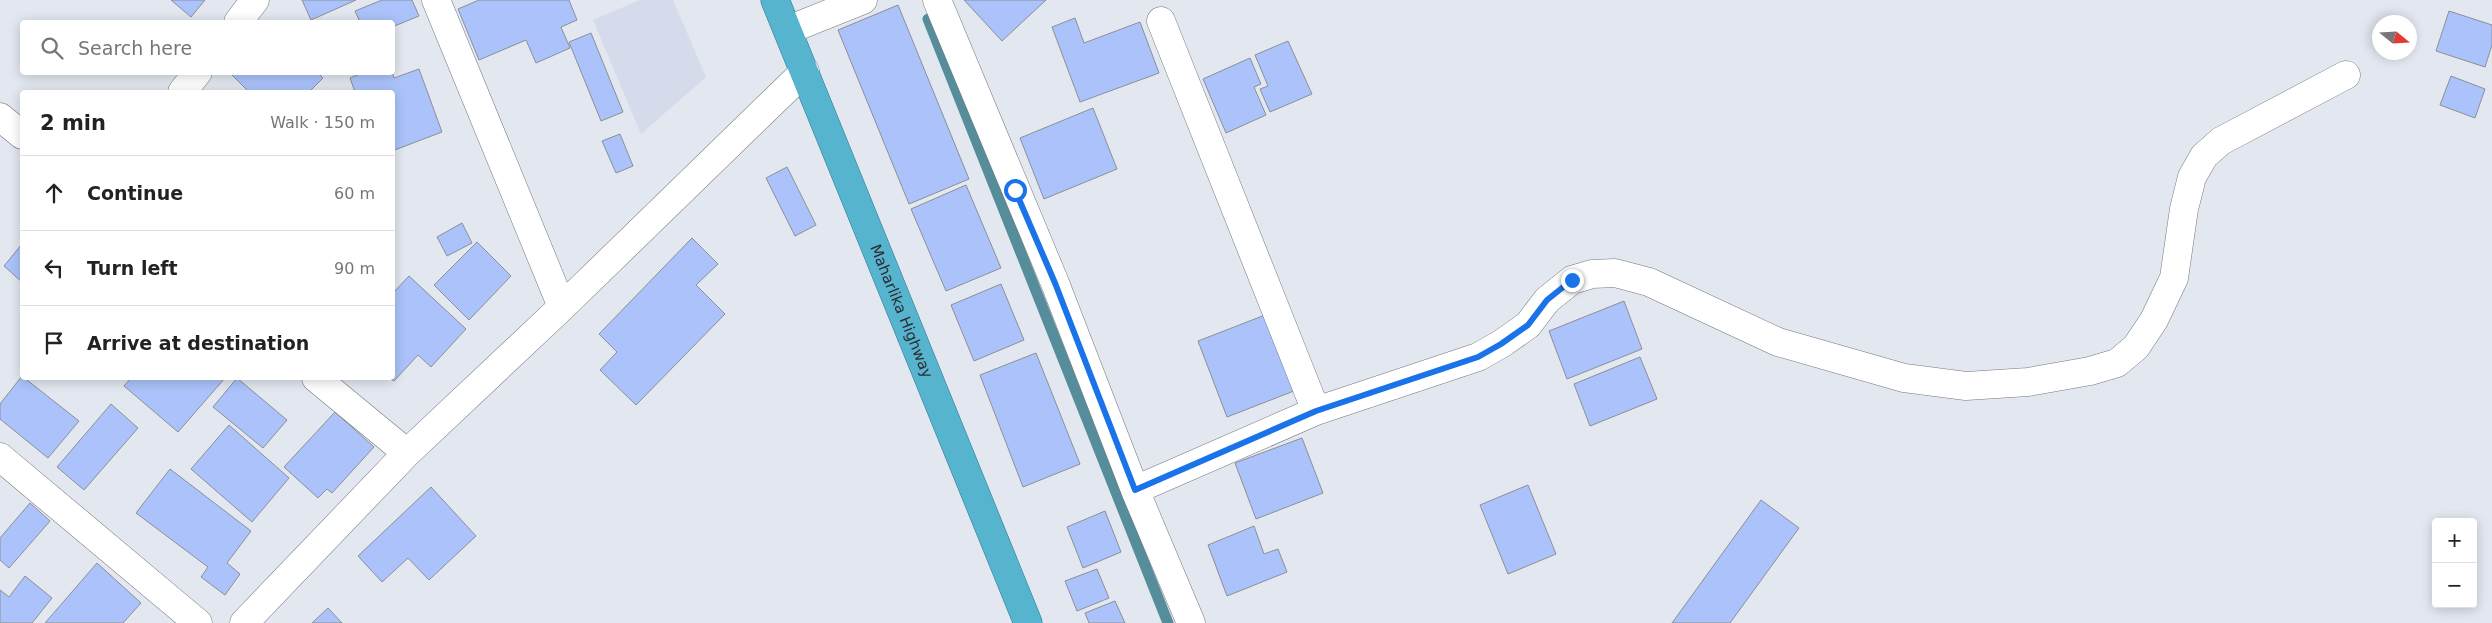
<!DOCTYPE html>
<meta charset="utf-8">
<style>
:root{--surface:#fff;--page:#f2f2f2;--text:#222;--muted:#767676;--line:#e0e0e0}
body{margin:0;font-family:"DejaVu Sans",sans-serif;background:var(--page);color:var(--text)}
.controls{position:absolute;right:15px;bottom:15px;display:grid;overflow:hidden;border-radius:5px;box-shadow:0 2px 12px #0003}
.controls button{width:45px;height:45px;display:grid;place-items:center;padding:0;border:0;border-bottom:1px solid var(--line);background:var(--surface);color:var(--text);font:25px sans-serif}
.compass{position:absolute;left:2372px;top:15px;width:45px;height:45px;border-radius:50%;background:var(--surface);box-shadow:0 2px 12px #0003;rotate:108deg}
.stop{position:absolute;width:15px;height:15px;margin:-11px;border:4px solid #1a73e8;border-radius:50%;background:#fff}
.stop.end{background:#1a73e8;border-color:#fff;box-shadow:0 1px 5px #0008}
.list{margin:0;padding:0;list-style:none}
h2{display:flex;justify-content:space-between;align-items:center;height:65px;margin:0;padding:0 20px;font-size:21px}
h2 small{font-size:16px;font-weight:400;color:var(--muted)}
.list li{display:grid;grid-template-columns:32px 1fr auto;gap:15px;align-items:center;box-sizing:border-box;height:75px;padding:0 20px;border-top:1px solid var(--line)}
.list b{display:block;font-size:19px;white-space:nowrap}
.list em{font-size:16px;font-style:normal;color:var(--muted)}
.icon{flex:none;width:28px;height:28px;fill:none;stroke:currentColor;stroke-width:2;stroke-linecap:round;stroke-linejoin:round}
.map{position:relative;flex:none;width:2492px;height:623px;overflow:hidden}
.search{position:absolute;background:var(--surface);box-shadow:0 2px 12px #0003;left:20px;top:20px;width:375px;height:55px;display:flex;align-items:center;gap:12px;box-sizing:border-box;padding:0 18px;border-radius:5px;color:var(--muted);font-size:19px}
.panel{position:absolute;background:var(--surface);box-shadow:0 2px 12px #0003;left:20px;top:90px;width:375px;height:290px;border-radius:5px}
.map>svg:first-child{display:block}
.built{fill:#d5dbeb}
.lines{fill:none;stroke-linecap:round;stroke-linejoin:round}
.stream{stroke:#568d9b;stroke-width:11}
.building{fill:#abc3fa;stroke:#8b8f97}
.minor-casing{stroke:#74777f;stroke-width:29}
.trunk-casing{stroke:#2c798f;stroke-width:29}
.minor{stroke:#fff;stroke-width:28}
.trunk{stroke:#56b4ce;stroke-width:28}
.route{stroke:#1a73e8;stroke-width:6}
.labels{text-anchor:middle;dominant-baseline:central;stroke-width:4.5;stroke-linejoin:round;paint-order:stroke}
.street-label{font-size:15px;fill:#2c2d31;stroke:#fff}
</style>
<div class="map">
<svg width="2492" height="623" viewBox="0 0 2492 623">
<rect width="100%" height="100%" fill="#e2e7f0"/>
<path class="built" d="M 640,0 L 673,0 L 706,77 L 641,134 L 593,20 Z"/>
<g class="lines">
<path class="stream" d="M 928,19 L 1168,623"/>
</g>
<path class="building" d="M 171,0 L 205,0 L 191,17 Z
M 302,0 L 356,0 L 311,20 Z
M 382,0 L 412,0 L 419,16 L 392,27 L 392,22 L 360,22 L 355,11 Z
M 479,0 L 569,0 L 577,20 L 561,27 L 570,48 L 536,63 L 526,40 L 479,60 L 458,9 Z
M 964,0 L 1046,0 L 1002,41 Z
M 898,5 L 969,179 L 909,204 L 838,30 Z
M 2449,11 L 2492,25 L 2492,45 L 2485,67 L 2436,51 Z
M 1075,18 L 1084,43 L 1140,22 L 1159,73 L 1080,102 L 1052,27 Z
M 591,33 L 623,112 L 601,121 L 569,42 Z
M 1288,41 L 1312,94 L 1270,112 L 1260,89 L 1268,86 L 1255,55 Z
M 1250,58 L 1261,84 L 1254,87 L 1266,115 L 1226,133 L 1203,79 Z
M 419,69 L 442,132 L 392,151 L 392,92 L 353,92 L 355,92 L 350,78 L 364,72 L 392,72 L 394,78 Z
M 229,72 L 317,72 L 323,78 L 309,92 L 249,92 Z
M 2451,76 L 2485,89 L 2475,118 L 2440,105 Z
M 1093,108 L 1117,169 L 1044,199 L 1020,138 Z
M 620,134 L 633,166 L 616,173 L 602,141 Z
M 787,167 L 816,225 L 795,236 L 766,178 Z
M 966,185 L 1001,268 L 946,291 L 911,209 Z
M 462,223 L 472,243 L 447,256 L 437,237 Z
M 692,238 L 718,264 L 696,285 L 725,314 L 636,405 L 600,370 L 617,352 L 599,334 Z
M 477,242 L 511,276 L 469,320 L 434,285 Z
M 22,244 L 22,282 L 4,266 Z
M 409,276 L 466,329 L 431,367 L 418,355 L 394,381 L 389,378 L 392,378 L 392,294 Z
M 1001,284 L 1024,340 L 974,361 L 951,305 Z
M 1624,301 L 1642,349 L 1567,379 L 1549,331 Z
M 1265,315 L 1294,391 L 1227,417 L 1198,341 Z
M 1036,353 L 1080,464 L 1023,487 L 980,375 Z
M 1640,357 L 1657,399 L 1590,426 L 1574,384 Z
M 22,376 L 79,421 L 48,458 L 0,419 L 0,404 Z
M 131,378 L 225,378 L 178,432 L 124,386 Z
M 237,378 L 287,420 L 263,448 L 213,407 Z
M 111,404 L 138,428 L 84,490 L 57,467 Z
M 335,412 L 374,447 L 332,493 L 327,489 L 318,498 L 284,467 Z
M 229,425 L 289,478 L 252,522 L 191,469 Z
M 1302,438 L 1323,493 L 1256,519 L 1235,463 Z
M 170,469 L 251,531 L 227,563 L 240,574 L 225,595 L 201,577 L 208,567 L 136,513 Z
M 1528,485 L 1556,554 L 1508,574 L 1480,505 Z
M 431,487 L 476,536 L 429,580 L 408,558 L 382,582 L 358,556 Z
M 1761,500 L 1799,528 L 1730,623 L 1672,623 Z
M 30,503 L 50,521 L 9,568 L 0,560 L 0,538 Z
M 1105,511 L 1121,552 L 1083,568 L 1067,527 Z
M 1254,526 L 1264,554 L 1278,549 L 1287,572 L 1227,596 L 1208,545 Z
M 97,563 L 141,603 L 123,623 L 45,623 Z
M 1097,569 L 1109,598 L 1077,611 L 1065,581 Z
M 25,576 L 52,598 L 32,623 L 0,623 L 0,590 L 9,597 Z
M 1115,601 L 1125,623 L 1089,623 L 1085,613 Z
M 328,608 L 342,623 L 312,623 Z"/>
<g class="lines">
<defs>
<path id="minor" d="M 436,0 L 562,307
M 937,0 L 1055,283 L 1135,490 L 1316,411 L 1478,357 L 1501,344 L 1528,325 L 1547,300 L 1572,280 L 1592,274 L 1615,273 L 1649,282 L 1778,342 L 1904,378 L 1966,386 L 2028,382 L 2090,371 L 2117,363 L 2136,347 L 2154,320 L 2174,278 L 2184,209 L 2192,177 L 2204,156 L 2221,141 L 2346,75
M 1161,21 L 1316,411
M 238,22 L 255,0
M 788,30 L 863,0
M 182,92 L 198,72
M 0,117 L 22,135
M 316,378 L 407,453
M 0,457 L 198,623
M 1135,490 L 1191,623
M 244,623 L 407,453 L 562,307 L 805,71"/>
<g id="trunk">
<path id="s1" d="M 775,0 L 1028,623"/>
</g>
</defs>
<use href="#minor" class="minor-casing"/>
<use href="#trunk" class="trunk-casing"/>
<use href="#minor" class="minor"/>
<use href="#trunk" class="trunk"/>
</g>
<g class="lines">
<path class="route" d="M 1015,190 L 1055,283 L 1135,490 L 1316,411 L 1478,357 L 1501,344 L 1528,325 L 1547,300 L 1572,280"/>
</g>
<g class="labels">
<g class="street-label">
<text stroke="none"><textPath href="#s1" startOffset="336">Maharlika Highway</textPath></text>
</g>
</g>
</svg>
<div class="controls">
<button>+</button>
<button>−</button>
</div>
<svg class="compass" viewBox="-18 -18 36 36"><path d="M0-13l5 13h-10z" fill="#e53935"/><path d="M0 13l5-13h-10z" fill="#767676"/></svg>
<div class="stop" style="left:1015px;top:190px"></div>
<div class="stop end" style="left:1572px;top:280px"></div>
<div class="search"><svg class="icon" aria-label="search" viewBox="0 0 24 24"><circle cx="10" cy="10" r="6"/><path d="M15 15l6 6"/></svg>Search here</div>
<section class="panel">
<h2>2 min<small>Walk · 150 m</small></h2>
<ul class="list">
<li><svg class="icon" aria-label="ahead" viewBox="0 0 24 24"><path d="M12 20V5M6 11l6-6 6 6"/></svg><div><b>Continue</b></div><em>60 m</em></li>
<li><svg class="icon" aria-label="left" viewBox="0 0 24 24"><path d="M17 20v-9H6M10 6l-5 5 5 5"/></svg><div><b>Turn left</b></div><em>90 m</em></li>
<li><svg class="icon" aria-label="arrive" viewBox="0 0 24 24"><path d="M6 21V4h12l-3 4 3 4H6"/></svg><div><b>Arrive at destination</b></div></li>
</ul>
</section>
</div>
